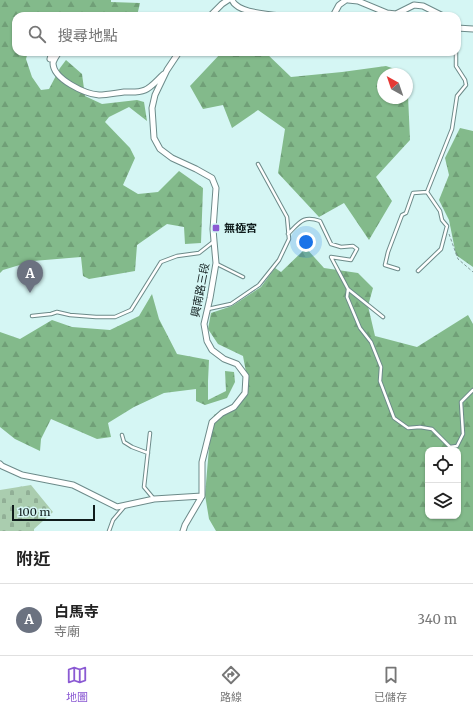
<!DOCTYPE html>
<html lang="zh-TW">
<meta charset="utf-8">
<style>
:root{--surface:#fff;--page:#f2f2f2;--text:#222;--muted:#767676;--line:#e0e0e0;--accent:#8b5ad3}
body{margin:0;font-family:Merriweather,"Noto Sans TC",serif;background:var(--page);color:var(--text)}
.controls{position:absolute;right:12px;bottom:12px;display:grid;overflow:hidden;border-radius:8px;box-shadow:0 1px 3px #0004}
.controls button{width:36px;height:36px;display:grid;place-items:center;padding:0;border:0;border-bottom:1px solid var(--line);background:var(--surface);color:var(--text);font:20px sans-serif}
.compass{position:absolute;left:377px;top:68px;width:36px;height:36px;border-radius:50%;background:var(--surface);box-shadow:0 1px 3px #0004;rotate:320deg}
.scale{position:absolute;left:12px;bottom:10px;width:83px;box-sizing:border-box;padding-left:4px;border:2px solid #0f1b1b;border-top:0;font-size:11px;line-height:14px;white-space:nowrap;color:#0f1b1b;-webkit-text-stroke:3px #d5f6f4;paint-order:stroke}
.you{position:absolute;left:306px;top:242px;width:14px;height:14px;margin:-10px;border:3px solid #fff;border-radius:50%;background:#1a73e8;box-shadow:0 0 0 6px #1a73e833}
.badge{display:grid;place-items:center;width:26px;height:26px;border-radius:50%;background:var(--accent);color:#fff;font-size:13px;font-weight:700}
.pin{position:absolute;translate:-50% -33px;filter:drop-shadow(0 1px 2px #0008)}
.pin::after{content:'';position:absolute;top:21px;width:14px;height:12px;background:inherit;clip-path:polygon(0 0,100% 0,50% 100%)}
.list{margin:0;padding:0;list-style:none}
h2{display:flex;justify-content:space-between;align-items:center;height:52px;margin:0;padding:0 16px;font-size:17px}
h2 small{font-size:13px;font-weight:400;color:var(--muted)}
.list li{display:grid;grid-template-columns:26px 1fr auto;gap:12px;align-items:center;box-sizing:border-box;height:72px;padding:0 16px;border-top:1px solid var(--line)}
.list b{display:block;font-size:15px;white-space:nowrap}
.list p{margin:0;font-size:13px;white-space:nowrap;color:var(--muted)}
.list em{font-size:13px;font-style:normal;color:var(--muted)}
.icon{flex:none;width:22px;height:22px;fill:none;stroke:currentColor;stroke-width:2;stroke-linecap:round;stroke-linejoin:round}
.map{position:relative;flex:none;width:473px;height:531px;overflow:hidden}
.search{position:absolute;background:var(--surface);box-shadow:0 1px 3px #0004;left:12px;right:12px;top:12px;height:44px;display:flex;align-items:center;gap:10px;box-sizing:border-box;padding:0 14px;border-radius:12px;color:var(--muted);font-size:15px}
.sheet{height:124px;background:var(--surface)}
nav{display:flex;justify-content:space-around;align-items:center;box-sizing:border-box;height:56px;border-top:1px solid var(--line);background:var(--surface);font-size:11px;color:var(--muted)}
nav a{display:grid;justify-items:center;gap:2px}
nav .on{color:var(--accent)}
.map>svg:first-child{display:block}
.forest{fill:url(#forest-firs);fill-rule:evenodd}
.cemetery{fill:url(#cemetery-stones)}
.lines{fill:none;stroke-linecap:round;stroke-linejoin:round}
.service-casing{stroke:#6c8a89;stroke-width:4.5}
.minor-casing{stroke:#6c8a89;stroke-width:7}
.path{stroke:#809897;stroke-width:1;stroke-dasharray:3 2;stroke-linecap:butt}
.service{stroke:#fff;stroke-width:2.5}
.minor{stroke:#fff;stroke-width:5}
.poi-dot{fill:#8b5ad3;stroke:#d5f6f4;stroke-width:1.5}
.labels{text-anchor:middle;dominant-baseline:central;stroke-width:3;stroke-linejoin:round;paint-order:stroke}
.poi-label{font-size:11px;font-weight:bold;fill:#0f1b1b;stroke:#d5f6f4;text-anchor:start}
.street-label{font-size:11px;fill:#0f1b1b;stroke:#d5f6f4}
</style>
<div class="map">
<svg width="473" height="531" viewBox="0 0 473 531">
<defs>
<pattern id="forest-firs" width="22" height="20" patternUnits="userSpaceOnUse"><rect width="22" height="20" fill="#83ba8b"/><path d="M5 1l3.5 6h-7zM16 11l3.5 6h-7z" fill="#709f77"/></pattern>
<pattern id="cemetery-stones" width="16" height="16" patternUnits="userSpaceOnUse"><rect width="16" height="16" fill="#aacdaf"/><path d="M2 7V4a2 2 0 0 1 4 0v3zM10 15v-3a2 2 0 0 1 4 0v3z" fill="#91af96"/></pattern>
</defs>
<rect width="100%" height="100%" fill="#d5f6f4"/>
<path class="forest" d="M 0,0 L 111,0 L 111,2 L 140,3 L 137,16 L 16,16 L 16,52 L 28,52 L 26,59 L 32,77 L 41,90 L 49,89 L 60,68 L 66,60 L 82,74 L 85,96 L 102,104 L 137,100 L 144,102 L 147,121 L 129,107 L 109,117 L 105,122 L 130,148 L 135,158 L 123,185 L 138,194 L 158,192 L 179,171 L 203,188 L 201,243 L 185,244 L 184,227 L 167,224 L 137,245 L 135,271 L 89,279 L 83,276 L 81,257 L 33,261 L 3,270 L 0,273 Z
M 222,52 L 265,52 L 291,77 L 342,72 L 386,66 L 407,73 L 410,140 L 376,177 L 392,201 L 369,240 L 344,203 L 319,217 L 278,173 L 285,129 L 258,110 L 232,128 L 223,105 L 203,109 L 190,86 ZM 383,74 L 407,74 L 407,98 L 383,98 Z
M 460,128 L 473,131 L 473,267 L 456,255 L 449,220 L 439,200 L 449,175 L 445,158 Z
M 306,248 L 324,268 L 358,273 L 373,288 L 368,306 L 375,336 L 417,347 L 468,315 L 473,324 L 473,531 L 216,531 L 209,519 L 205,495 L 209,448 L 214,415 L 235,403 L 248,383 L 243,356 L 218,344 L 208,329 L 211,313 L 232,306 L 261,287 L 275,268 L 281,272 ZM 428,450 L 458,450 L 458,516 L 428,516 Z
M 152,294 L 159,319 L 177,354 L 209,360 L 208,381 L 208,400 L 226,391 L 225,371 L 234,372 L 235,382 L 227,398 L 205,405 L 196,401 L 196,389 L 164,393 L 134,407 L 108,423 L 111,437 L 97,439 L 51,419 L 41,439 L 40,451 L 15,439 L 0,427 L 0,332 L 20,339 L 52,320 L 72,327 L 110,330 L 139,316 Z"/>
<path class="cemetery" d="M 31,485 L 53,512 L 34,529 L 34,531 L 0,531 L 0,490 Z"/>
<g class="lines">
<defs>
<path id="service" d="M 427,192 L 452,129 L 457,96 L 466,85 L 465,80 L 456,66 L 456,52
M 288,234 C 300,222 303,215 320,221 L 331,244 L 341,247 L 353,246 L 357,249 L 351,260 L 331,257 L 348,289 L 383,317
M 217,264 L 243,277
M 398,269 L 385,265 L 388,252 L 402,215 L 406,213 L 413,193 L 427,192 L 440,211 L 442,220 L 447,226 L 441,249 L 418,271
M 348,289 L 347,297 L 360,328 L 371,342 L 381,367 L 380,381 L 394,418 L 408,428 L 420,427 L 432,429 L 450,447 L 457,446 L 463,434 L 461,402 L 473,390
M 208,309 L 231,304 L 259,285 L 279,260 L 289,239 L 287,217 L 258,164
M 32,316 L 51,314 L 57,312 L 70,315 L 96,317 L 115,317 L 131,310 L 161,262 L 177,256 L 199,253 L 213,242
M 150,433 L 144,487 L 154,499
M 122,435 L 124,442 L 132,447 L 148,453
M 109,531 L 113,520 L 124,507"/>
<path id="minor" d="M 232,0 C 233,2 234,4 236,5 C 244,13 271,15 283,16
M 348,0 L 358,1 L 387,13 L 396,14 L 414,5 L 423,6 L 443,16
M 210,16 L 222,4 L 228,0
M 333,16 L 339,5 L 346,0
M 457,28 L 473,29
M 59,52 C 57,55 54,59 53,63 C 53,79 85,94 99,95 C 107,95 116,93 124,92 C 131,92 138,93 145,90 C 152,87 158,79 164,74
M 179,52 L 167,70 L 155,95 L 152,108 L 154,138 L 160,149 L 172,158 L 196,169 L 212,178 L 216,188 L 213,229 L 214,241 L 216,263 L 210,298 L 204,324 L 207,341 L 212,350 L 224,359 L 237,364 L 246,376 L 245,393 L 234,407 L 222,413 L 212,422 L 202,462 L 202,496 L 185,525 L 183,531
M 50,59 L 52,52
M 0,464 L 2,466 L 22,475 L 73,485 L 117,507 L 154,499 L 202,496"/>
</defs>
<use href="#service" class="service-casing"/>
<use href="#minor" class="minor-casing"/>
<path class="path" d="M 449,234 L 458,259 L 473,272"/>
<use href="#service" class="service"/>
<use href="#minor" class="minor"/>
</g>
<rect class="poi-dot" x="212" y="224" width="8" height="8" rx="2"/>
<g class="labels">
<g class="poi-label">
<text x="224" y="228">無極宮</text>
</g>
<g class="street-label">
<text transform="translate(200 290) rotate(-79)">興南路三段</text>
</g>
</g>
</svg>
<div class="controls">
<button><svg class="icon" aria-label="locate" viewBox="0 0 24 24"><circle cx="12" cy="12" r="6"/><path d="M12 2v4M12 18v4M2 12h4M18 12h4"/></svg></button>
<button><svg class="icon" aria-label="layers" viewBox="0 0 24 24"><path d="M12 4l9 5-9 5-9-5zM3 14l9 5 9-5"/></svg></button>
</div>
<svg class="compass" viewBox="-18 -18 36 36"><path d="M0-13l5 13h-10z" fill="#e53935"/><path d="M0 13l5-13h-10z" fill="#767676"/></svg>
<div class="scale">100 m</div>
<div class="you"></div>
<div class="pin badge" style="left:30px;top:293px;background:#6b7280">A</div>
<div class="search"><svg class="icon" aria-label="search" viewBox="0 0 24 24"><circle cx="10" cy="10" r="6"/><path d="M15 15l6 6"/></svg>搜尋地點</div>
</div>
<section class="sheet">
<h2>附近<small></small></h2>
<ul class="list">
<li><span class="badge" style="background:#6b7280">A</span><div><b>白馬寺</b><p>寺廟</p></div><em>340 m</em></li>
</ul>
</section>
<nav>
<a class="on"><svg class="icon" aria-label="map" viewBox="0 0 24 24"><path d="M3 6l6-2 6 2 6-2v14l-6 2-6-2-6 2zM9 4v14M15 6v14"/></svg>地圖</a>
<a><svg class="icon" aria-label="directions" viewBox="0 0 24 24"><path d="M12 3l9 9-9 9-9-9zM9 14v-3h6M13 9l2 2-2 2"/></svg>路線</a>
<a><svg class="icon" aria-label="saved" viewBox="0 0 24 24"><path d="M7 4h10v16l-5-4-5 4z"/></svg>已儲存</a>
</nav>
